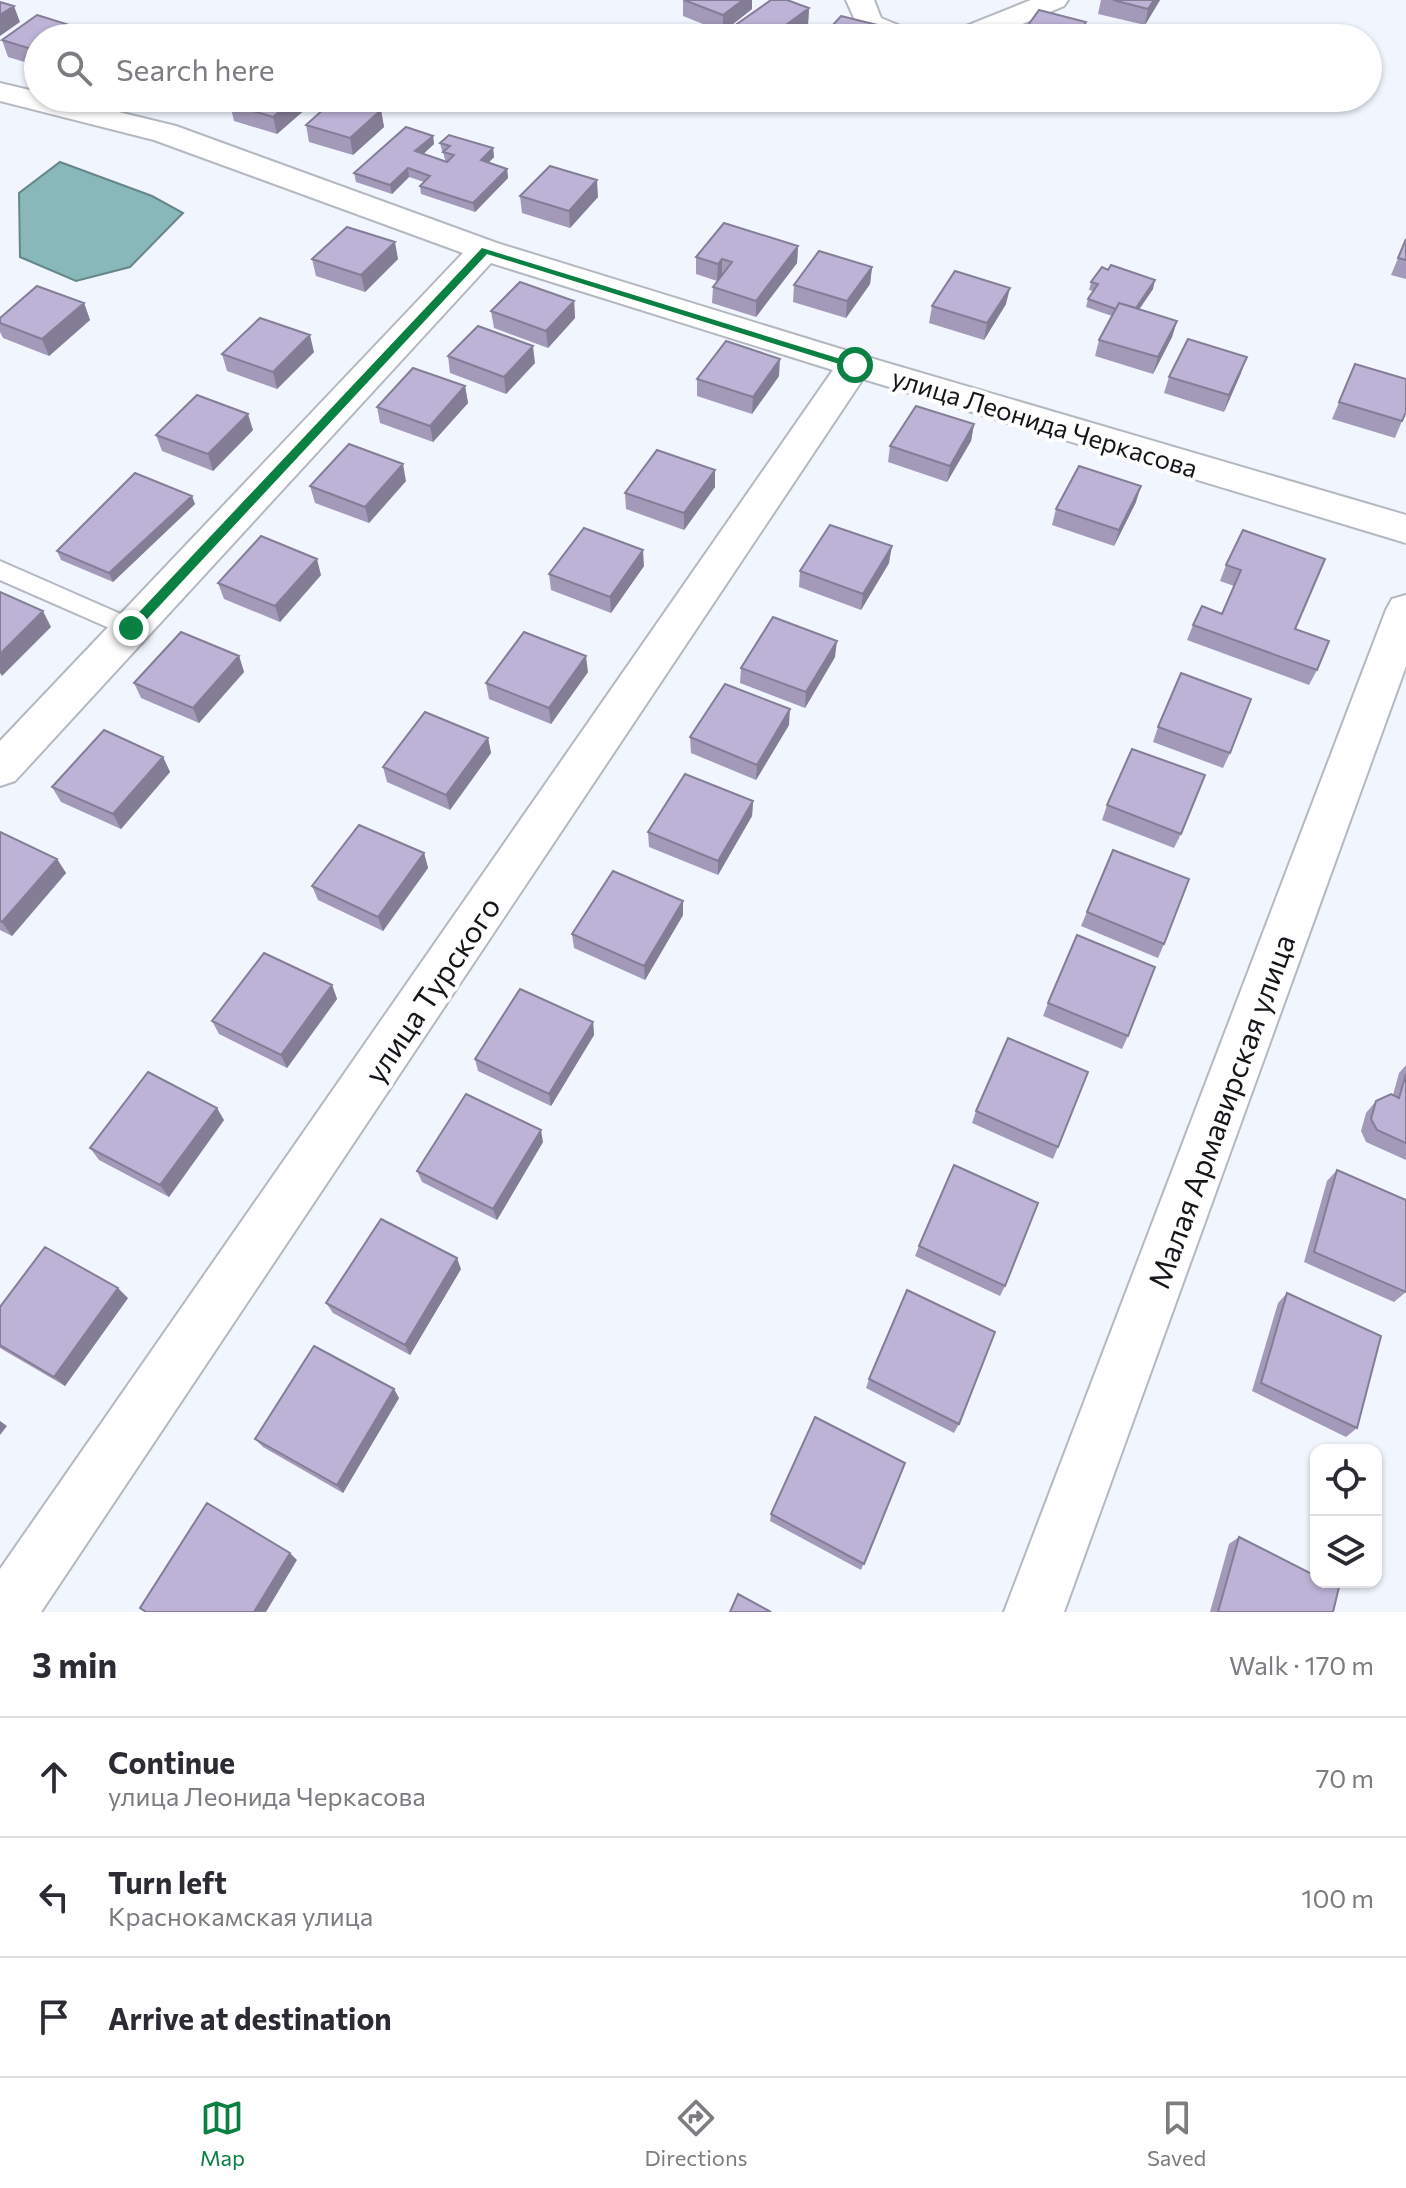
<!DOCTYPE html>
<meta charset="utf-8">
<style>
:root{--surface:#fff;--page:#f2f2f3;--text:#2b2b33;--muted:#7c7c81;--line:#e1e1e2;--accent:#0b8043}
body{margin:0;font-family:Commissioner,sans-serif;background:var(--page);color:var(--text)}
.controls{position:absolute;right:24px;bottom:24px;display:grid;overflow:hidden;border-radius:16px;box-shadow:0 2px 6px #0004}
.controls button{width:72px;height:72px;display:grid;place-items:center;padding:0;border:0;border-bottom:2px solid var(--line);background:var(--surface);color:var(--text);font:40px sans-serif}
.stop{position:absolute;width:24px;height:24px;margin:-18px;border:6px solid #0b8043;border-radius:50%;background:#fff}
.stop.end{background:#0b8043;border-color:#fff;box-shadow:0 2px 8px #0008}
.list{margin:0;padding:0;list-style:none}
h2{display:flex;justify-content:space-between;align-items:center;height:104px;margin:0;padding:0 32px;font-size:34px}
h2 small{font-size:26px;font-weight:400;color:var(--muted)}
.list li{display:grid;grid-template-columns:52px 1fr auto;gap:24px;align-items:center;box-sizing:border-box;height:120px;padding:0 32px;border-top:2px solid var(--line)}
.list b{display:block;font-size:30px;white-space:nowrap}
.list p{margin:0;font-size:26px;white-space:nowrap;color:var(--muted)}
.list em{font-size:26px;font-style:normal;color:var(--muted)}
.icon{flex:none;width:44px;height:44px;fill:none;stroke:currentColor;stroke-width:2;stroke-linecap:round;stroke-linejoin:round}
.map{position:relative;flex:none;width:1406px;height:1612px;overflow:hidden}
.search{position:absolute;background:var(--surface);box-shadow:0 2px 6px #0004;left:24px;right:24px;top:24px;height:88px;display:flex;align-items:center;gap:20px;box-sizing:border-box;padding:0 28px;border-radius:44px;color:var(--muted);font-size:30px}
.sheet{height:464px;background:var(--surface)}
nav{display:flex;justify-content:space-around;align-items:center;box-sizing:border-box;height:112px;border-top:2px solid var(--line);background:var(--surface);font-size:22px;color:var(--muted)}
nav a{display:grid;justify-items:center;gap:4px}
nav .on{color:var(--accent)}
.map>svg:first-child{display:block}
.water{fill:#88b8b9;stroke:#668789;stroke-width:2}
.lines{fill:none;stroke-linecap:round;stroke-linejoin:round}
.lane-casing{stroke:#b4b8c1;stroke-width:4}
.street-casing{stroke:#b4b8c1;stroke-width:4}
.lane{fill:#fff;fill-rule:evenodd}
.street{fill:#fff;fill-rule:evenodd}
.wall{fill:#a29ab8}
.shaded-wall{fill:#847d96}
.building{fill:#bcb3d6;stroke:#847d96;stroke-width:2}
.route{fill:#0b8043}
.labels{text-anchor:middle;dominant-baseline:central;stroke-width:8;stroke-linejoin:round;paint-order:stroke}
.far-street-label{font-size:26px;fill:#15161a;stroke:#fff}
.street-label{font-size:30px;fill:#15161a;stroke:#fff}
</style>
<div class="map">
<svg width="1406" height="1612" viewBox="0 0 1406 1612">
<rect width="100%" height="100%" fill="#f0f5fe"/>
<path class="water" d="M 60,162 L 152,196 L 183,213 L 130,267 L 76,281 L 20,257 L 19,193 Z"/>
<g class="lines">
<defs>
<path id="lane" d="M 0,561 L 139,622 L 143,628 L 139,634 L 131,637 L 123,634 L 0,580 Z"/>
<path id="street" d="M 846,0 L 874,0 L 881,18 L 915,32 L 919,38 L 880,38 L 859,29 Z
M 1031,0 L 1068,0 L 1064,6 L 990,38 L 947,38 L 951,32 Z
M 0,83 L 38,92 L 38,98 L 61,98 L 176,126 L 497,243 L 867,357 L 1406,515 L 1406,543 L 863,379 L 41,1612 L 0,1612 L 0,1569 L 833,370 L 491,263 L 15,781 L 0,786 L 0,741 L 463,253 L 154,140 L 0,101 Z
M 1406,595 L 1406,666 L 1064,1612 L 1004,1612 L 1386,610 L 1392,599 Z"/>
</defs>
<use href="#lane" class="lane-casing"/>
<use href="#street" class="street-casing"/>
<use href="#lane" class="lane"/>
<use href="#street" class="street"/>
</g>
<path class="wall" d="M 683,0 L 752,0 L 752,9 L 723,32 L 683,16 Z
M 1101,0 L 1160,0 L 1145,25 L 1098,14 Z
M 809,8 L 808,25 L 790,38 L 734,38 L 734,26 Z
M 76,27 L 80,38 L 38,38 L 38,66 L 8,57 L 2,40 Z
M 175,98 L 212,98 L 202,106 Z
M 237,98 L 306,98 L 308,107 L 277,134 L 234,121 L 230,104 Z
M 995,98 L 1023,98 L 1019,104 Z
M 381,110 L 384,127 L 353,155 L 309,142 L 306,125 Z
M 433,136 L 434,144 L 423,154 L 447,162 L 445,160 L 443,152 L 442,151 L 440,143 L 493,148 L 494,157 L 488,163 L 507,169 L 508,178 L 475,212 L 421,194 L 420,186 L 424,182 L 409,177 L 392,194 L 356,182 L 354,173 Z
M 520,196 L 598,197 L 570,228 L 522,213 Z
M 1406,239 L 1406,279 L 1391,275 Z
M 798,246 L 797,263 L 756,317 L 712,303 L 713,287 L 717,281 L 696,274 L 696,257 Z
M 312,259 L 398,259 L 365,292 L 316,276 Z
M 872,267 L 870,284 L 846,318 L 793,302 L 794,285 Z
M 1091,282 L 1153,289 L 1139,309 L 1177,321 L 1172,337 L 1153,374 L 1095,356 L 1099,340 L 1112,316 L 1086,307 L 1088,299 L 1093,291 L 1089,290 Z
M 574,301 L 575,318 L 548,348 L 494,328 L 491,311 Z
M 84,303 L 90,320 L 49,356 L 3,338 L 0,332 L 0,318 Z
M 1006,304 L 984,340 L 929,323 L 932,306 Z
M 314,352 L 277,389 L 227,371 L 222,354 Z
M 448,356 L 535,363 L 506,394 L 450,373 Z
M 1355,364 L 1402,421 L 1395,438 L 1332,419 Z
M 1241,373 L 1224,412 L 1164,393 L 1169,377 Z
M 779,376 L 752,414 L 697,396 L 697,379 Z
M 465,386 L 468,403 L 433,442 L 380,423 L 377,407 Z
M 974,424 L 971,441 L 947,482 L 888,462 L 890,446 Z
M 253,430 L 213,471 L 162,451 L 156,435 Z
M 715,470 L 715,487 L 684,530 L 626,509 L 625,493 Z
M 406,481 L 369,523 L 315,503 L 310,486 Z
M 1136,502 L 1114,546 L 1052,525 L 1056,509 Z
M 195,504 L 113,582 L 61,560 L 57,551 Z
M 1243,530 L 1317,670 L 1309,685 L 1187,640 L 1193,625 L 1222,614 L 1234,586 L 1220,581 L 1226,565 Z
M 889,563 L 861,610 L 799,587 L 800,571 Z
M 644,566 L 611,613 L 551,590 L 549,574 Z
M 321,575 L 280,622 L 224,599 L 218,583 Z
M 239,656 L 244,672 L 199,723 L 141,698 L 134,683 Z
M 835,657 L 805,708 L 740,683 L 741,668 Z
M 588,672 L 551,724 L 489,699 L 486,683 Z
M 789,725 L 756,780 L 691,753 L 690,737 Z
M 1158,727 L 1230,753 L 1223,768 L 1153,742 Z
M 488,738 L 491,753 L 450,810 L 387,782 L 383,767 Z
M 163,757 L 170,772 L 121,829 L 61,802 L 52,787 Z
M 753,801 L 752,816 L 718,875 L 649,847 L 648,832 Z
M 1107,805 L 1181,834 L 1174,848 L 1102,820 Z
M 0,832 L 57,859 L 66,873 L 12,936 L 0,930 Z
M 1113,850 L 1164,944 L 1158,958 L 1081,926 Z
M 424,853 L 428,868 L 383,931 L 318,900 L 312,886 Z
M 683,915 L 645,980 L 574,948 L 572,934 Z
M 332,985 L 337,999 L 287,1068 L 219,1034 L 212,1021 Z
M 1048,1003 L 1128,1036 L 1122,1049 L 1043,1016 Z
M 593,1022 L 594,1035 L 551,1106 L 478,1071 L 475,1059 Z
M 1406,1065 L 1406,1160 L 1366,1142 L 1361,1131 L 1366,1113 L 1376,1101 L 1393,1095 L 1399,1073 Z
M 976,1111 L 1058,1147 L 1053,1159 L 972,1123 Z
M 224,1120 L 169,1197 L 99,1160 L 90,1148 Z
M 543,1142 L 497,1220 L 422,1182 L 417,1171 Z
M 1337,1170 L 1406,1292 L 1394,1302 L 1304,1262 L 1327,1181 Z
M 919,1246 L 1005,1286 L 1000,1296 L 915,1256 Z
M 461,1269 L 410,1355 L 333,1313 L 326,1303 Z
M 1287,1293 L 1357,1428 L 1346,1437 L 1252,1391 L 1278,1303 Z
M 128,1298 L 65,1386 L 0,1348 L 0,1307 Z
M 869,1379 L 959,1424 L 954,1433 L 866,1388 Z
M 399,1398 L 343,1493 L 263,1447 L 255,1439 Z
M 905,1463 L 861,1570 L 770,1521 L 771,1514 Z
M 1239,1537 L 1333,1612 L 1210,1612 L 1229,1544 Z"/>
<path class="shaded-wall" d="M 743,0 L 752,0 L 752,9 L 723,32 L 723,15 Z
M 1154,0 L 1160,0 L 1145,25 L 1148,9 Z
M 14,6 L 20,22 L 0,36 L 0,15 Z
M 809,8 L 808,25 L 790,38 L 768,38 Z
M 1086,22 L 1083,38 L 1075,38 Z
M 76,27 L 80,38 L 61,38 Z
M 886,27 L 885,38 L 877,38 Z
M 200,98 L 212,98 L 202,106 Z
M 295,98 L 306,98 L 308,107 L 277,134 L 273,117 Z
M 381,110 L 384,127 L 353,155 L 350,138 Z
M 433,136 L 434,144 L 417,160 L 415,151 Z
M 493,148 L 494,157 L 482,169 L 481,160 Z
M 408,168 L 409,177 L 392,194 L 390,185 Z
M 507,169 L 508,178 L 475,212 L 473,203 Z
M 597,180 L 598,197 L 570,228 L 569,211 Z
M 395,242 L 398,259 L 365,292 L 361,275 Z
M 798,246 L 797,263 L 756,317 L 756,301 Z
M 722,259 L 722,276 L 717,281 L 718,264 Z
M 872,267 L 870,284 L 846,318 L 847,301 Z
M 1155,280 L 1153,289 L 1130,323 L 1132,314 Z
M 1010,288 L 1006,304 L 984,340 L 987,323 Z
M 574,301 L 575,318 L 548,348 L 546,331 Z
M 84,303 L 90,320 L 49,356 L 42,339 Z
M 1177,321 L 1172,337 L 1153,374 L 1158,357 Z
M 310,335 L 314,352 L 277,389 L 273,372 Z
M 533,346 L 535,363 L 506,394 L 504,377 Z
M 1247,357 L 1241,373 L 1224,412 L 1229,395 Z
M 780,359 L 779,376 L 752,414 L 753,397 Z
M 465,386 L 468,403 L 433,442 L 430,426 Z
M 248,414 L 253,430 L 213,471 L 208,454 Z
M 974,424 L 971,441 L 947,482 L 950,466 Z
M 403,464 L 406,481 L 369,523 L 365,507 Z
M 715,470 L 715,487 L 684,530 L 684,513 Z
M 1141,486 L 1136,502 L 1114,546 L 1119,530 Z
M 192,496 L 195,504 L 113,582 L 109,573 Z
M 892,546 L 889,563 L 861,610 L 863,594 Z
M 643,550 L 644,566 L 611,613 L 610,597 Z
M 317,559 L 321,575 L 280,622 L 275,606 Z
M 43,611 L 51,627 L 2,676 L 0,673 L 0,654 Z
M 837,641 L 835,657 L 805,708 L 806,692 Z
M 239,656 L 244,672 L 199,723 L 193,708 Z
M 586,656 L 588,672 L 551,724 L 549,708 Z
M 790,709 L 789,725 L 756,780 L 757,765 Z
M 488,738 L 491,753 L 450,810 L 446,795 Z
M 163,757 L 170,772 L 121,829 L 113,814 Z
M 753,801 L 752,816 L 718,875 L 718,861 Z
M 424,853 L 428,868 L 383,931 L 378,917 Z
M 57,859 L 66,873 L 12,936 L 2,922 Z
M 683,901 L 683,915 L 645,980 L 644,966 Z
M 332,985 L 337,999 L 287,1068 L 281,1055 Z
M 593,1022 L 594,1035 L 551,1106 L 549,1094 Z
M 217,1108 L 224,1120 L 169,1197 L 160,1185 Z
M 541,1130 L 543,1142 L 497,1220 L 493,1209 Z
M 457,1258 L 461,1269 L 410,1355 L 405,1345 Z
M 118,1288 L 128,1298 L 65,1386 L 54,1377 Z
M 394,1389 L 399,1398 L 343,1493 L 337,1485 Z
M 0,1421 L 7,1426 L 0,1435 Z
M 290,1553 L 297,1560 L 266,1612 L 254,1612 Z"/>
<path class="building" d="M 684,0 L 743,0 L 723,15 Z
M 771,0 L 787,0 L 809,8 L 768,38 L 763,38 L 734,26 Z
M 1113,0 L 1154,0 L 1148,9 Z
M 0,2 L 14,6 L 0,15 Z
M 1039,10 L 1086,22 L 1075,38 L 1034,38 L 1021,35 Z
M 37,15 L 76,27 L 61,38 L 38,38 L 38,51 L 2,40 Z
M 841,16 L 886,27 L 877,38 L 821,38 Z
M 114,29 L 145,38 L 102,38 Z
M 237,98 L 295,98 L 273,117 L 230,104 Z
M 336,98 L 341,98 L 381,110 L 350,138 L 306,125 Z
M 406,127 L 433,136 L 415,151 L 447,162 L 454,155 L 443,152 L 450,146 L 440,143 L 449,135 L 493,148 L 481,160 L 507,169 L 473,203 L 420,186 L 430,176 L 408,168 L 390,185 L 354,173 Z
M 550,166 L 597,180 L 569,211 L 520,196 Z
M 724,223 L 798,246 L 756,301 L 713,287 L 732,262 L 722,259 L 718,264 L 696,257 Z
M 347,227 L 395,242 L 361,275 L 312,259 Z
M 1406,239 L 1406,260 L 1398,258 Z
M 819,251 L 872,267 L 847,301 L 794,285 Z
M 1111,265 L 1155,280 L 1136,308 L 1119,303 L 1116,309 L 1088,299 L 1098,284 L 1091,282 L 1102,267 L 1108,270 Z
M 955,271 L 1010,288 L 987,323 L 932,306 Z
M 520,282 L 574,301 L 546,331 L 491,311 Z
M 37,286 L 84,303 L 42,339 L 0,323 L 0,318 Z
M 1119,303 L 1177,321 L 1158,357 L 1099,340 Z
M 260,318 L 310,335 L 273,372 L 222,354 Z
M 478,326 L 533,346 L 504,377 L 448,356 Z
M 1188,339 L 1247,357 L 1229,395 L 1169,377 Z
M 726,341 L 780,359 L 753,397 L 697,379 Z
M 1355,364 L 1406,379 L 1406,412 L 1402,421 L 1339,402 Z
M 413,368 L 465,386 L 430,426 L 377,407 Z
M 197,395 L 248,414 L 208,454 L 156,435 Z
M 916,406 L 974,424 L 950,466 L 890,446 Z
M 349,444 L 403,464 L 365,507 L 310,486 Z
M 657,450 L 715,470 L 684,513 L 625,493 Z
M 1079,466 L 1141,486 L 1119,530 L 1056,509 Z
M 135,473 L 192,496 L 109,573 L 57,551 Z
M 830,525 L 892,546 L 863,594 L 800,571 Z
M 584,528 L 643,550 L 610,597 L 549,574 Z
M 1243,530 L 1325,559 L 1295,629 L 1329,641 L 1317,670 L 1193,625 L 1202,606 L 1222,614 L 1241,570 L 1226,565 Z
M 261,536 L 317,559 L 275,606 L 218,583 Z
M 0,592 L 43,611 L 0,654 Z
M 773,617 L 837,641 L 806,692 L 741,668 Z
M 181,632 L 239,656 L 193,708 L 134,683 Z
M 524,632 L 586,656 L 549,708 L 486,683 Z
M 1181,673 L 1251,699 L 1230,753 L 1158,727 Z
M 725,684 L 790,709 L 757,765 L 690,737 Z
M 425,712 L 488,738 L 446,795 L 383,767 Z
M 104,730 L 163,757 L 113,814 L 52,787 Z
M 1132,749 L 1205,775 L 1181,834 L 1107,805 Z
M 685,774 L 753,801 L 718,861 L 648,832 Z
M 359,825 L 424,853 L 378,917 L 312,886 Z
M 0,832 L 57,859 L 2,922 L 0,921 Z
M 1113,850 L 1189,879 L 1164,944 L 1087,912 Z
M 613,871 L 683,901 L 644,966 L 572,934 Z
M 1077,935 L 1155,967 L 1128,1036 L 1048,1003 Z
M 264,953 L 332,985 L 281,1055 L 212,1021 Z
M 520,989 L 593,1022 L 549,1094 L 475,1059 Z
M 1008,1038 L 1088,1072 L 1058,1147 L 976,1111 Z
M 148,1072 L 217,1108 L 160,1185 L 90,1148 Z
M 1406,1074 L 1406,1143 L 1377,1130 L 1371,1119 L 1376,1101 L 1391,1094 L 1399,1098 Z
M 466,1094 L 541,1130 L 493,1209 L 417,1171 Z
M 954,1165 L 1038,1203 L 1005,1286 L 919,1246 Z
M 1337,1170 L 1406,1200 L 1406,1292 L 1314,1252 Z
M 381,1219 L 457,1258 L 405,1345 L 326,1303 Z
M 45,1247 L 118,1288 L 54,1377 L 0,1345 L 0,1307 Z
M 907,1290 L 995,1332 L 959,1424 L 869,1379 Z
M 1287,1293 L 1381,1336 L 1357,1428 L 1261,1383 Z
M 314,1346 L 394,1389 L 337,1485 L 255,1439 Z
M 815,1417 L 905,1463 L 864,1564 L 771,1514 Z
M 207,1503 L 290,1553 L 254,1612 L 146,1612 L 140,1608 Z
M 1239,1537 L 1316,1576 L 1316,1582 L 1329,1582 L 1339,1587 L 1333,1612 L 1218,1612 Z
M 738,1594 L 771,1612 L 730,1612 Z"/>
<path class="route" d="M 482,248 L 860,365 L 852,368 L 487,254 L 136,631 L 127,631 L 127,625 Z"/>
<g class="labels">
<g class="far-street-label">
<text transform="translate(1045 422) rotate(17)">улица Леонида Черкасова</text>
</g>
<g class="street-label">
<text transform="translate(431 989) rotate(-56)">улица Турского</text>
<text transform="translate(1220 1111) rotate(-70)">Малая Армавирская улица</text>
</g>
</g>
</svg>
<div class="controls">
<button><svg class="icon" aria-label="locate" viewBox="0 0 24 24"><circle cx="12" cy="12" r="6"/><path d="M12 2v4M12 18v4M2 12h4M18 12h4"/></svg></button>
<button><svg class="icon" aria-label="layers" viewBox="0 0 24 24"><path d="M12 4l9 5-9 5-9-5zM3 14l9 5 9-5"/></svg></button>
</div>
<div class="stop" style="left:855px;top:365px"></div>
<div class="stop end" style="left:131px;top:628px"></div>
<div class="search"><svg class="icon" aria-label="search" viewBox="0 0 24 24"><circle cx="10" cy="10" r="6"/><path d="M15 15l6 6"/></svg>Search here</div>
</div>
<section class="sheet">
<h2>3 min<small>Walk · 170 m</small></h2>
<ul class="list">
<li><svg class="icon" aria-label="ahead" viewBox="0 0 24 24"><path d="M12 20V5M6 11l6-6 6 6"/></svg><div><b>Continue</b><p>улица Леонида Черкасова</p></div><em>70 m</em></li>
<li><svg class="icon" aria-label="left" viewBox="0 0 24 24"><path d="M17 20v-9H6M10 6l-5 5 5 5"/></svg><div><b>Turn left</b><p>Краснокамская улица</p></div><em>100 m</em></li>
<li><svg class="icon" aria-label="arrive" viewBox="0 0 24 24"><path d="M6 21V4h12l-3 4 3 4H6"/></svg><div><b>Arrive at destination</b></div></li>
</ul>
</section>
<nav>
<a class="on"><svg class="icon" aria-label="map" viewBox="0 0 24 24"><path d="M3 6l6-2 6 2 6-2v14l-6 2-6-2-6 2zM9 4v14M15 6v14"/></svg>Map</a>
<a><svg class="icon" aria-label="directions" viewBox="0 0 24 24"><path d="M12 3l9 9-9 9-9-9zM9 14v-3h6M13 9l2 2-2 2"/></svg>Directions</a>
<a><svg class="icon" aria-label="saved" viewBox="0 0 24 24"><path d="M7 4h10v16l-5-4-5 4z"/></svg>Saved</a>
</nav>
